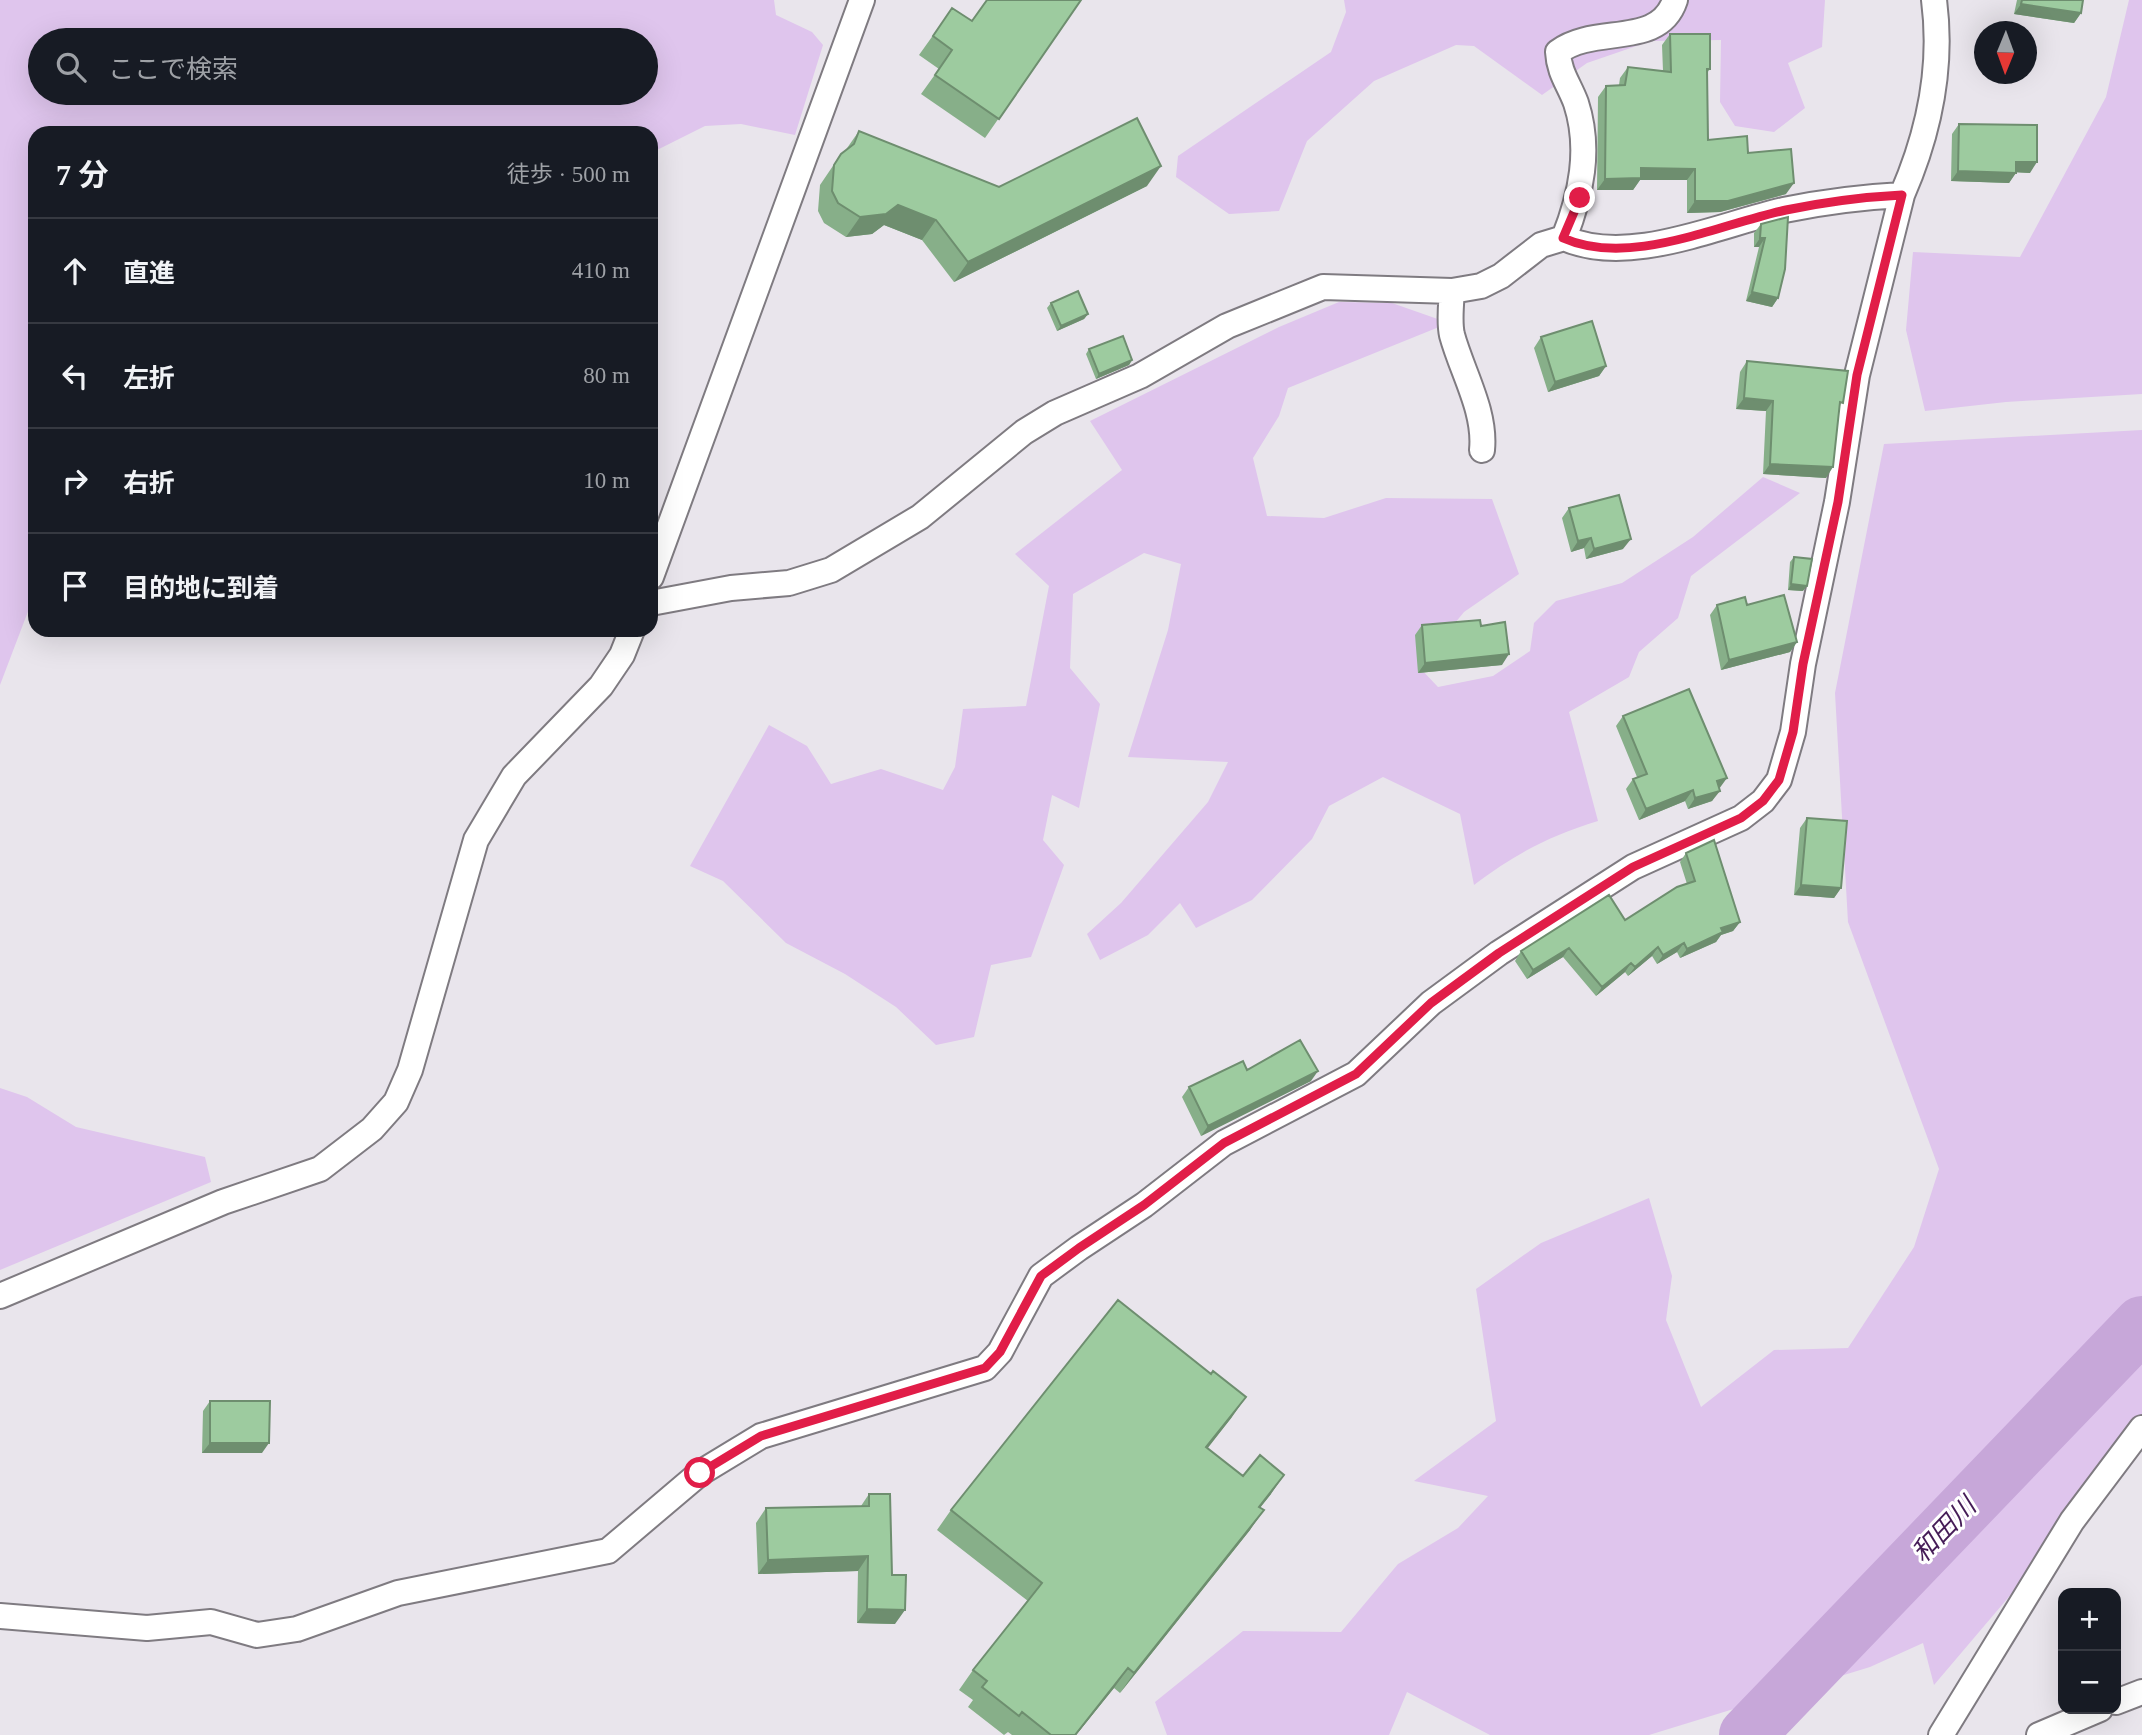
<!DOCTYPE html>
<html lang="ja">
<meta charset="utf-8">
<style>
:root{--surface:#171b24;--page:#20242c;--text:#f1f3f6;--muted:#9ea1a6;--line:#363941}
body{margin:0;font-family:"Times New Roman","Noto Sans JP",serif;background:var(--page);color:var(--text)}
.controls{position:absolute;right:21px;bottom:21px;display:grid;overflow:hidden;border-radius:14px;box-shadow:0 7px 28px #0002}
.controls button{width:63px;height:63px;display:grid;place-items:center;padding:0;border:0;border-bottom:2px solid var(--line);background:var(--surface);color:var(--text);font:35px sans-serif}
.compass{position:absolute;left:1974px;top:21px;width:63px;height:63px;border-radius:50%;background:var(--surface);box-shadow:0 7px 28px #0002;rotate:181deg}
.stop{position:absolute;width:21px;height:21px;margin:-16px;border:5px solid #e11d48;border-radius:50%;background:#fff}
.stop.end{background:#e11d48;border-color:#fff;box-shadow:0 2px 7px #0008}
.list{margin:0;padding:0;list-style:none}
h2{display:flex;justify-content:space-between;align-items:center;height:91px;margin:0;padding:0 28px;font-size:30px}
h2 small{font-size:23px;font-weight:400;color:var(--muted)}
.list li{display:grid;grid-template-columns:46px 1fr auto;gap:21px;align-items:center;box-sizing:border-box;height:105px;padding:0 28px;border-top:2px solid var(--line)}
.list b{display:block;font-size:26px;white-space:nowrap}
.list em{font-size:23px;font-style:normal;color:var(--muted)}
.icon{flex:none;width:38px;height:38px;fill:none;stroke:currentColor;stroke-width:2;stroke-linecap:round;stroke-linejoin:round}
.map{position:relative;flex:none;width:2142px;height:1735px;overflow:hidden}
.search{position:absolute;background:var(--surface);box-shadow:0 7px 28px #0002;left:28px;top:28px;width:630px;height:77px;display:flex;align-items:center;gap:18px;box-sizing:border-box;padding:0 24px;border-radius:38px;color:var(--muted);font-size:26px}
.panel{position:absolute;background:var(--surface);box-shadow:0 7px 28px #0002;left:28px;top:126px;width:630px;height:511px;border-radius:21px}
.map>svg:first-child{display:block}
.green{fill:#dfc5ed;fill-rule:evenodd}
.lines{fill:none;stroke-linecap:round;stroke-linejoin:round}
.river{stroke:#c7a7d9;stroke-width:56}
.minor-casing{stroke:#7f7b81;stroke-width:28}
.minor{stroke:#fff;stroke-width:24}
.wall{fill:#87af89}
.shaded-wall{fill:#6e8e6f}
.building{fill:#9dcb9f;stroke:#6e8e6f;stroke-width:2}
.route{stroke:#e11d48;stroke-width:9}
.labels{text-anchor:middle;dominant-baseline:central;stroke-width:6;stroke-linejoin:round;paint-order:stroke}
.water-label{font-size:26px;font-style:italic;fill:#451c57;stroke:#fff}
</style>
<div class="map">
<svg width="2142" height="1735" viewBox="0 0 2142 1735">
<rect width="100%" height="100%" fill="#e9e5ec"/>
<path class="green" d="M 0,0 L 774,0 L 776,15 L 812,32 L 823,45 L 795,135 L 741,124 L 705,126 L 655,151 L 651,188 L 651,133 L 35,133 L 35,593 L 0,685 ZM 40,40 L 646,40 L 646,93 L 40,93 Z
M 1344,0 L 1825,0 L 1822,47 L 1788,63 L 1805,108 L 1774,132 L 1735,126 L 1720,102 L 1721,40 L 1651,41 L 1587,63 L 1542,95 L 1474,46 L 1456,45 L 1374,81 L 1307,141 L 1279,211 L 1229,214 L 1176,177 L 1178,156 L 1331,52 L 1346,12 Z
M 2129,0 L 2142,0 L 2142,394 L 2006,402 L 1925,411 L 1906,330 L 1913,252 L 2020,257 L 2106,97 Z
M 1339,302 L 1392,303 L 1449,323 L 1288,388 L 1279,416 L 1253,458 L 1267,516 L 1324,518 L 1386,498 L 1492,499 L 1519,574 L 1464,612 L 1419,667 L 1438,687 L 1493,676 L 1530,651 L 1534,623 L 1556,601 L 1622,583 L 1693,537 L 1763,477 L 1800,493 L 1691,576 L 1678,618 L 1639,652 L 1629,677 L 1569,712 L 1598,821 C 1549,836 1515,854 1474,885 L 1460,814 L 1383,777 L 1329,806 L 1312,839 L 1252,900 L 1196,928 L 1180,903 L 1148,935 L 1100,960 L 1087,934 L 1121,903 L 1208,802 L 1228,762 L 1128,757 L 1168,630 L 1181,564 L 1144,553 L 1073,594 L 1070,668 L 1100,704 L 1079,808 L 1052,795 L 1043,840 L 1064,865 L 1031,957 L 991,965 L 974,1037 L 936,1045 L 896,1007 L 845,974 L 786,943 L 723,881 L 690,866 L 769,725 L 807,746 L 831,784 L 881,769 L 943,790 L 955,767 L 963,709 L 1026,706 L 1049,586 L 1015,554 L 1122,470 L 1090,421 L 1279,327 Z
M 2142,430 L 2142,1440 L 1934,1685 L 1923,1643 L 1870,1667 L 1649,1735 L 1490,1735 L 1407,1692 L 1389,1735 L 1167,1735 L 1155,1702 L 1243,1631 L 1341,1632 L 1398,1564 L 1458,1528 L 1488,1496 L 1414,1481 L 1496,1421 L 1476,1289 L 1541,1243 L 1649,1198 L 1672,1276 L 1666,1320 L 1701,1407 L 1774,1350 L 1848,1348 L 1914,1247 L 1939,1169 L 1848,922 L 1835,693 L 1884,444 Z
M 0,1088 L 27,1097 L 76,1127 L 205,1157 L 211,1182 L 0,1270 Z"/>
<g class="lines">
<path class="river" d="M 1747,1735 L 2142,1324"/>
<defs>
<path id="minor" d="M 1564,238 C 1581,195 1591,149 1576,103 C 1569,84 1559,73 1558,52 C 1595,24 1659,49 1675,0
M 1452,291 C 1451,305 1449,322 1452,335 C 1462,372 1486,411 1482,450
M 651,577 L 862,0
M 651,603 L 731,588 L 789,583 L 831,570 L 920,517 L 1024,432 L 1055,413 L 1140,376 L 1227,326 L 1323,287 L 1452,291 L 1481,286 L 1501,276 L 1541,245 L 1564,238 C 1629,267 1718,225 1784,210 C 1823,202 1863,197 1902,195 C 1929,133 1943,68 1934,0
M 0,1296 L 223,1202 L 320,1169 L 372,1129 L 396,1102 L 410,1070 L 476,840 L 514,776 L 601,686 L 622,655 L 632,630
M 0,1616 L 147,1628 L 211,1622 L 257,1635 L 297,1629 L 398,1593 L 608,1551 L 700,1473 L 761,1436 L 985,1368 L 1000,1352 L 1041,1276 L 1079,1248 L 1144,1205 L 1224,1143 L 1356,1074 L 1431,1003 L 1499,953 L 1633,867 L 1741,818 L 1763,801 L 1779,780 L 1793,732 L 1803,664 L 1837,502 L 1857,375 L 1902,195
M 2116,1702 L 2142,1692
M 1941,1735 L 2072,1521 L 2142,1428
M 2039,1735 L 2100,1709"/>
</defs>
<use href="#minor" class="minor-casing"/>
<use href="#minor" class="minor"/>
</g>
<path class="wall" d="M 1081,0 L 985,138 L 921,94 L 939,69 L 919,55 L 939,27 Z
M 2017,0 L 2083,0 L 2081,13 L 2074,23 L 2014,14 Z
M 1670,34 L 1710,69 L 1707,73 L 1708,140 L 1748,153 L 1786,194 L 1720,212 L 1687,213 L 1687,180 L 1640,180 L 1633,190 L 1597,190 L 1598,97 L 1606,86 L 1619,85 L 1620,78 L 1628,67 L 1663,71 L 1662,45 Z
M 1959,124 L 2030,173 L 2016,172 L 2009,183 L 1951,181 L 1952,134 Z
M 859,131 L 999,187 L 1147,186 L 954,282 L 922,240 L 884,225 L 872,234 L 846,237 L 824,223 L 818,211 L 820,185 L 841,154 L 845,151 Z
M 1788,217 L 1778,298 L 1772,307 L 1746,301 L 1759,247 L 1754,247 L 1754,233 L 1761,224 Z
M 1051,303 L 1088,314 L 1084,319 L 1057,331 L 1047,308 Z
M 1541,337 L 1606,366 L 1599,376 L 1548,392 L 1534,348 Z
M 1089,349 L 1132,360 L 1129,365 L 1096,379 L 1086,354 Z
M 1747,361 L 1840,408 L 1826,478 L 1763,474 L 1766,411 L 1736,409 L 1740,372 Z
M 1569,508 L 1623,549 L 1586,559 L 1584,548 L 1571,552 L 1562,518 Z
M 1794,557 L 1803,591 L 1788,590 L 1790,562 Z
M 1717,605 L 1747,605 L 1797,642 L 1790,652 L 1721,670 L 1710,615 Z
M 1422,625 L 1481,626 L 1502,665 L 1418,673 L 1415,635 Z
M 1623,716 L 1719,789 L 1712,801 L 1688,809 L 1685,801 L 1639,820 L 1626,789 L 1633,779 L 1637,777 L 1616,726 Z
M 1807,818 L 1841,888 L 1834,898 L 1794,895 L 1800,828 Z
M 1686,853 L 1740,922 L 1733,931 L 1721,935 L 1716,942 L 1680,958 L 1677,952 L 1657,964 L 1652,956 L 1628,976 L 1625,972 L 1596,996 L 1563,957 L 1527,979 L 1515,961 L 1521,951 L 1625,920 L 1687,884 L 1680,862 Z
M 1247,1070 L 1311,1081 L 1201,1136 L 1182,1097 L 1189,1087 Z
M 210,1401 L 262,1453 L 202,1453 L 203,1411 Z
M 1232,1417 L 1207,1448 L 1243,1476 L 1271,1494 L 1260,1508 L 1250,1530 L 1120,1693 L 1114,1688 L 1076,1735 L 1012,1735 L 1008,1732 L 1004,1735 L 968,1707 L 973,1700 L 959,1690 L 973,1670 L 1028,1601 L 937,1530 L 951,1510 Z
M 869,1494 L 892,1575 L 895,1624 L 857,1623 L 858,1571 L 758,1574 L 756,1523 L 766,1508 L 861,1506 Z"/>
<path class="shaded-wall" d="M 2021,4 L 2081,13 L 2074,23 L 2014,14 Z
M 2016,162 L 2037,162 L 2030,173 L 2009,172 Z
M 1161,166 L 1147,186 L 954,282 L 968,262 Z
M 1641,168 L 1695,169 L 1687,180 L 1640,180 L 1633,190 L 1597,190 L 1605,179 Z
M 1958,171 L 2016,173 L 2009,183 L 1951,181 Z
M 1794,183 L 1786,194 L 1720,212 L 1687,213 L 1695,201 Z
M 898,205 L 936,220 L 922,240 L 884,225 L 872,234 L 846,237 L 860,217 Z
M 1760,238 L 1765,238 L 1759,247 L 1754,247 Z
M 1752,292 L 1778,298 L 1772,307 L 1746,301 Z
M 1088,314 L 1084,319 L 1057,331 L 1061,326 Z
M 1132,360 L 1129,365 L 1096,379 L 1099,374 Z
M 1606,366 L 1599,376 L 1548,392 L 1555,382 Z
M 1744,398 L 1773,401 L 1766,411 L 1736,409 Z
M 1770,464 L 1833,467 L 1826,478 L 1763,474 Z
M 1591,538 L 1584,548 L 1571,552 L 1578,541 Z
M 1631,539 L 1623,549 L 1586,559 L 1594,549 Z
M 1791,584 L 1807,586 L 1803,591 L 1788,590 Z
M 1797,642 L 1790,652 L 1721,670 L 1729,660 Z
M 1509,654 L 1502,665 L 1418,673 L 1425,663 Z
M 1727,778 L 1719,789 L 1717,781 Z
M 1693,790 L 1685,801 L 1639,820 L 1646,809 Z
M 1720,791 L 1712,801 L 1688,809 L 1695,798 Z
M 1801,885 L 1841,888 L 1834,898 L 1794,895 Z
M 1740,922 L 1733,931 L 1721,935 L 1716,942 L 1680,958 L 1687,949 L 1721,928 Z
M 1684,943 L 1677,952 L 1657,964 L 1663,955 Z
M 1658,947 L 1652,956 L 1628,976 L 1635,967 Z
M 1569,948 L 1563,957 L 1527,979 L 1533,970 Z
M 1631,963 L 1625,972 L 1596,996 L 1602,987 Z
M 1318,1071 L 1311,1081 L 1201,1136 L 1208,1126 Z
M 1246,1397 L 1232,1417 L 1193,1467 L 1206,1447 Z
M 210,1443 L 269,1443 L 262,1453 L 202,1453 Z
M 1284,1475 L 1271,1494 L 1245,1526 L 1259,1507 Z
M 1264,1510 L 1250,1530 L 1120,1693 L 1134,1673 Z
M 868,1556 L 858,1571 L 758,1574 L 768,1560 Z
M 867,1609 L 905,1610 L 895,1624 L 857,1623 Z
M 1128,1668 L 1114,1688 L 1076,1735 L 1075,1735 Z"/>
<path class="building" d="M 987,0 L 1081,0 L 999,119 L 935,75 L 952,50 L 933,36 L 952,8 L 972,21 Z
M 2022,0 L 2083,0 L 2081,13 L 2021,4 Z
M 1670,34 L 1710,34 L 1710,69 L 1707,69 L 1708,140 L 1747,136 L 1748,153 L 1791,149 L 1794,183 L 1728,201 L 1695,201 L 1695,169 L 1641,168 L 1641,178 L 1605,179 L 1606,86 L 1625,85 L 1628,67 L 1671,72 Z
M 1137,118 L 1161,166 L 968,262 L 936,220 L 898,205 L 886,214 L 860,217 L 838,203 L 832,191 L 834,165 L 841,154 L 854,144 L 859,131 L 999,187 Z
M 1959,124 L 2037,125 L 2037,162 L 2016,162 L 2016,173 L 1958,171 Z
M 1788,217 L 1785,269 L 1778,298 L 1752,292 L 1765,238 L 1760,238 L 1761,224 Z
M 1078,291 L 1088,314 L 1061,326 L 1051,303 Z
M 1592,321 L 1606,366 L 1555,382 L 1541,337 Z
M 1123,336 L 1132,360 L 1099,374 L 1089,349 Z
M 1747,361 L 1848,371 L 1843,403 L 1840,402 L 1833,467 L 1770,464 L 1773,401 L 1744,398 Z
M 1619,495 L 1631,539 L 1594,549 L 1591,538 L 1578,541 L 1569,508 Z
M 1794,557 L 1812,559 L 1807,586 L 1791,584 Z
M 1784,595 L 1797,642 L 1729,660 L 1717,605 L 1745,597 L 1747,605 Z
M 1480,620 L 1481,626 L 1505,622 L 1509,654 L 1425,663 L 1422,625 Z
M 1689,689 L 1727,778 L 1717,781 L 1720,791 L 1695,798 L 1693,790 L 1646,809 L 1633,779 L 1647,774 L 1623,716 Z
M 1807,818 L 1847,821 L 1841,888 L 1801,885 Z
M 1714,840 L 1740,922 L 1721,928 L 1723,932 L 1687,949 L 1684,943 L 1663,955 L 1658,947 L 1635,967 L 1631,963 L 1602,987 L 1569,948 L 1533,970 L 1521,951 L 1609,895 L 1625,920 L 1677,887 L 1695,881 L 1686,853 Z
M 1300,1040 L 1318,1071 L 1208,1126 L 1189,1087 L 1243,1061 L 1247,1070 Z
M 1118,1300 L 1211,1374 L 1213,1371 L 1246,1397 L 1206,1447 L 1243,1476 L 1260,1455 L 1284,1475 L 1259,1507 L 1264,1510 L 1134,1673 L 1128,1668 L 1075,1735 L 1051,1735 L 1022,1712 L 1019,1716 L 982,1687 L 987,1681 L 973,1670 L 1042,1583 L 951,1510 Z
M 210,1401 L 270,1401 L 269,1443 L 210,1443 Z
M 869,1494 L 890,1494 L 892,1575 L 906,1575 L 905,1610 L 867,1609 L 868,1556 L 768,1560 L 766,1508 L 869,1506 Z"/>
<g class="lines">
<path class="route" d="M 700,1473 L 761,1436 L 985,1368 L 1000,1352 L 1041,1276 L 1079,1248 L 1144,1205 L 1224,1143 L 1356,1074 L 1431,1003 L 1499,953 L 1633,867 L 1741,818 L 1763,801 L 1779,780 L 1793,732 L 1803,664 L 1838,502 L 1857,375 L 1902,195 C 1863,197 1825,202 1786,210 C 1719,224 1630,268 1563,238 L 1580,198"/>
</g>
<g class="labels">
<g class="water-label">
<text transform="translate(1944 1530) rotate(-46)">和田川</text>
</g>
</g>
</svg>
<div class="controls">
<button>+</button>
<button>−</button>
</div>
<svg class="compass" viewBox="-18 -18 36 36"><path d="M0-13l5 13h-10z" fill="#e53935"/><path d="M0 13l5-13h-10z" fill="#9ea1a6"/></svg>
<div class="stop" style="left:700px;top:1473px"></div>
<div class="stop end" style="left:1580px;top:198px"></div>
<div class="search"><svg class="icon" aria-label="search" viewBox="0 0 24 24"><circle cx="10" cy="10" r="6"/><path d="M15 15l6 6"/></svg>ここで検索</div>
<section class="panel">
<h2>7 分<small>徒歩 · 500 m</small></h2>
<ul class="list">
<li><svg class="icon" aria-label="ahead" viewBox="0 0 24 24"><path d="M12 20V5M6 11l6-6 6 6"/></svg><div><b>直進</b></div><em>410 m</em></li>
<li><svg class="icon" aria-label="left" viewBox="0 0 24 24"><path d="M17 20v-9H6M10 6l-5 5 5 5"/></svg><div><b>左折</b></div><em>80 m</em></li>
<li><svg class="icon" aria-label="right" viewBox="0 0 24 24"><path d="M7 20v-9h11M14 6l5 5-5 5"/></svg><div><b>右折</b></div><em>10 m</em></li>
<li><svg class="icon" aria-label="arrive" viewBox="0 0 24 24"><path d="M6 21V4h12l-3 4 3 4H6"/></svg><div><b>目的地に到着</b></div></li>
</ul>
</section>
</div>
